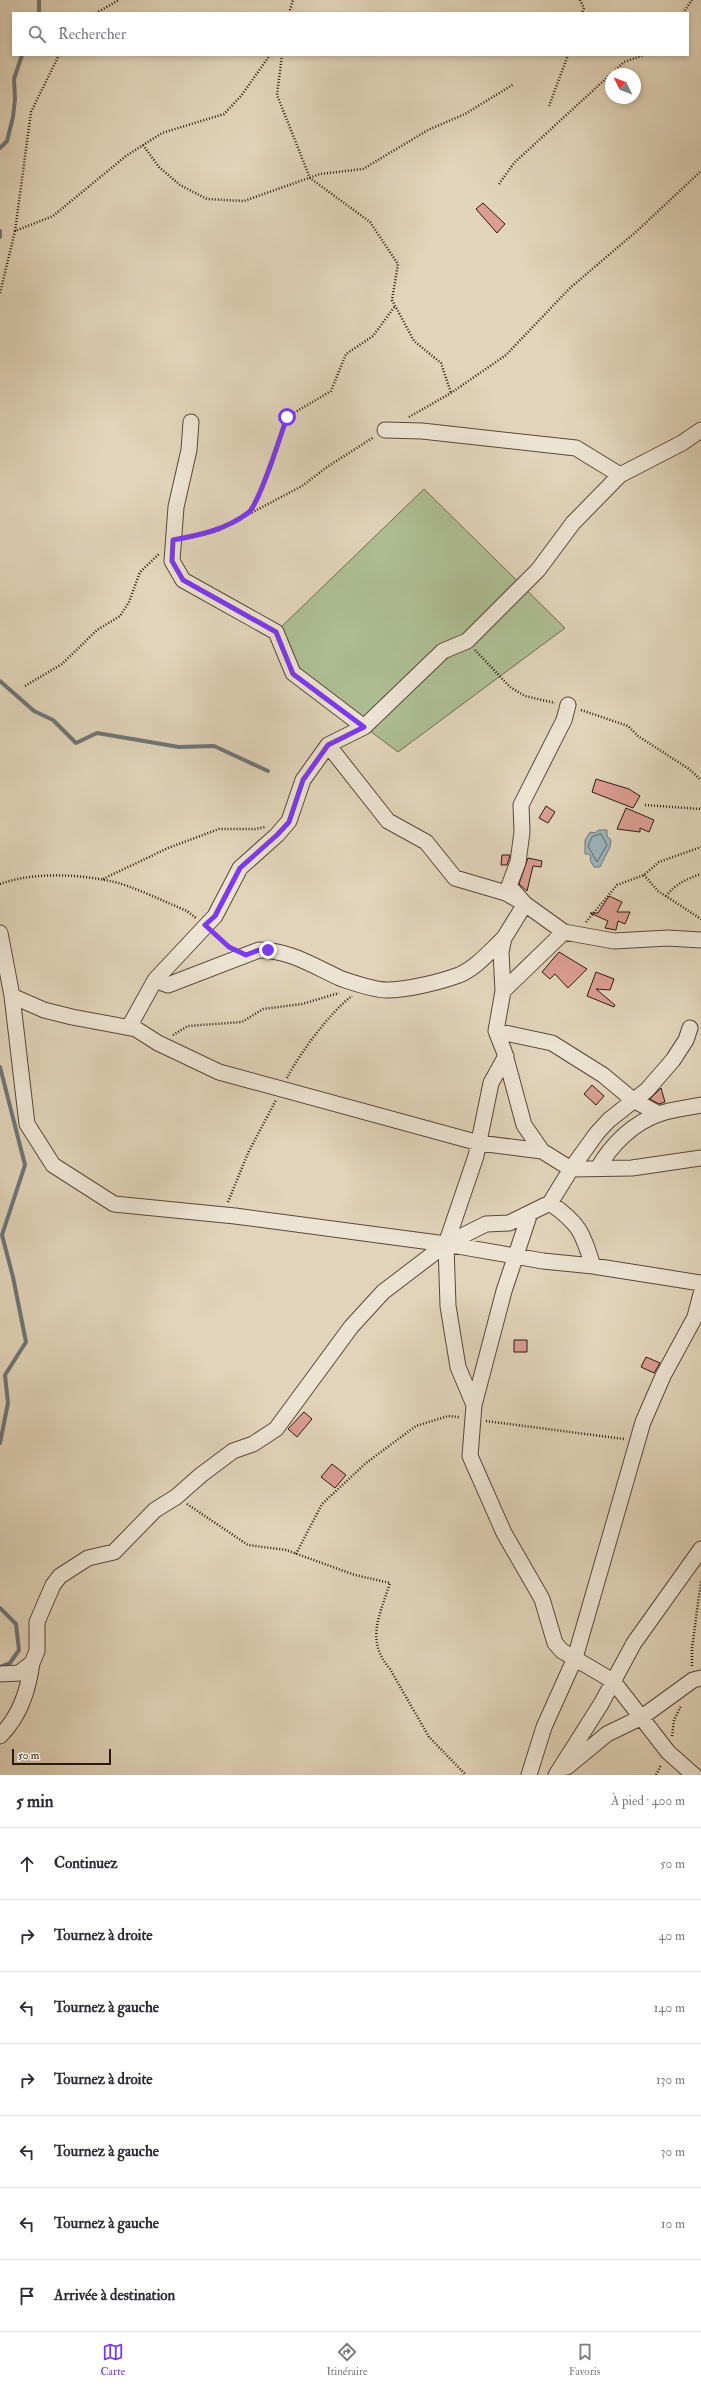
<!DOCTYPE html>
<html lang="fr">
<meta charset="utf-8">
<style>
:root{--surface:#fff;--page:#f2f2f3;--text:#2b2b33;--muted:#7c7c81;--line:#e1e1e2;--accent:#7c3aed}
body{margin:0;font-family:"IM FELL Double Pica",serif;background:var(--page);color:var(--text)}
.compass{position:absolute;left:605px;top:68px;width:36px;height:36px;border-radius:50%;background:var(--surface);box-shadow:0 2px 6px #0003;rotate:313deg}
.scale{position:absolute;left:12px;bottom:10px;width:99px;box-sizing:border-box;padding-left:4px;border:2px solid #2d180f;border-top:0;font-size:11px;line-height:14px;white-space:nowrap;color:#2d180f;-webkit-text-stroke:3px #ece3d2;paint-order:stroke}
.stop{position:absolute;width:12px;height:12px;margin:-9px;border:3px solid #7c3aed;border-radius:50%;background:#fff}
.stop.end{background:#7c3aed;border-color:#fff;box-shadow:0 1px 4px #0008}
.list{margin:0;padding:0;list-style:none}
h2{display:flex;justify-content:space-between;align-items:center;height:52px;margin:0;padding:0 16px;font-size:17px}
h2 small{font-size:13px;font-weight:400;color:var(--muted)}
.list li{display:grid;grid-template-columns:26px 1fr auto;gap:12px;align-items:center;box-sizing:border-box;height:72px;padding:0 16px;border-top:1px solid var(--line)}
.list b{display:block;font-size:15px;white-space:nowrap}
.list em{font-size:13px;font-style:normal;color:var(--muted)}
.icon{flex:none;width:22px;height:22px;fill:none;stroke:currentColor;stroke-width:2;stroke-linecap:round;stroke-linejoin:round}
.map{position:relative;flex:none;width:701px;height:1775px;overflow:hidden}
.search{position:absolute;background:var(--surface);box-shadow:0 2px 6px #0003;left:12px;right:12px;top:12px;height:44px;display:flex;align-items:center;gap:10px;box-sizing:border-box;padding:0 14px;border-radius:0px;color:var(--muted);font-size:15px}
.sheet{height:556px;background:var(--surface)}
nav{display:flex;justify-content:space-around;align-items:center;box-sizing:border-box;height:56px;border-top:1px solid var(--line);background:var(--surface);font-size:11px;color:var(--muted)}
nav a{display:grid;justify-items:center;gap:2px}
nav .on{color:var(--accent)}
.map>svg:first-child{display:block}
.green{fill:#aebe94;stroke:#6e6b52}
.water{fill:#9bb5bc;stroke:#6f7677}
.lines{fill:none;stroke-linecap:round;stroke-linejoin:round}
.shore{stroke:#646666;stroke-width:1}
.stream{stroke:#6f7677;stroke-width:4}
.building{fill:#db9e93;stroke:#2d180f}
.minor-casing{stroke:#5a473a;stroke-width:17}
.path{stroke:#2d180f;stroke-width:2.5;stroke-dasharray:1 2;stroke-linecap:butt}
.minor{stroke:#ece3d2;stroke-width:15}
.route{stroke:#7c3aed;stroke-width:5}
</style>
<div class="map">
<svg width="701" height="1775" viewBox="0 0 701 1775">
<rect width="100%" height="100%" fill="#e1d4ba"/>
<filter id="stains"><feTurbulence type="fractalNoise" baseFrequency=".005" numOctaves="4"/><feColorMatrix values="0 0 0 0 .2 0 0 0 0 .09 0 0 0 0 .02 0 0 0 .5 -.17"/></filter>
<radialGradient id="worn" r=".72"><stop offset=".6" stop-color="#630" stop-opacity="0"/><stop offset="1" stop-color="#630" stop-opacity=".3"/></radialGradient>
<path class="green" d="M 424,489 L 565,628 L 398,752 L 293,673 L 276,632 Z"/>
<path class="water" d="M 599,830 L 607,830 L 607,836 L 611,840 L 610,847 L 600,867 L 594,867 L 590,860 L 591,857 L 589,854 L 585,854 L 585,840 L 590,832 L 595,833 Z"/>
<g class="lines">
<path class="shore" d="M 601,834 L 607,845 L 597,862 L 588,846 L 592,837 Z"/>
<path class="stream" d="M 39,0 L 39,13
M 0,148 L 7,141 L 13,117 L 15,99 L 14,79 L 22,55
M 0,231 L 0,237
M 0,681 L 34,711 L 53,720 L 76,743 L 97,733 L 179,747 L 214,746 L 268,771
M 0,1067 L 25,1165 L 2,1235 L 13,1277 L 26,1342 L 5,1375 L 8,1403 L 0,1443
M 0,1608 L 16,1624 L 19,1650 L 10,1663 L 0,1667"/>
</g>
<path class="building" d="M 483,203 L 505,224 L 497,233 L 476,209 Z
M 596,779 L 629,789 L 640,796 L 633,808 L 592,792 Z
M 546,806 L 555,812 L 548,823 L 539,818 Z
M 626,808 L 654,820 L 649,832 L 640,828 L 640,832 L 617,829 Z
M 502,855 L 510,855 L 507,865 L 501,865 Z
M 528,858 L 542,861 L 541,867 L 533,866 L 527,891 L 519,884 Z
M 609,896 L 622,902 L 617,912 L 630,912 L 625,924 L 618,921 L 616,930 L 605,928 L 608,921 L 590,913 L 598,913 Z
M 559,952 L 587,969 L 568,988 L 555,974 L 550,979 L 542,972 Z
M 596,972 L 614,979 L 610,990 L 596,989 L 615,1005 L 614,1007 L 587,996 Z
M 592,1085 L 604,1096 L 596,1105 L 584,1094 Z
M 661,1088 L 665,1102 L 659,1104 L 650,1099 Z
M 514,1340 L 527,1340 L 527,1352 L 514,1352 Z
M 646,1357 L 660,1363 L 654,1373 L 641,1367 Z
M 304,1412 L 312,1419 L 297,1437 L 288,1429 Z
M 332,1464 L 346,1475 L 335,1488 L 321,1477 Z"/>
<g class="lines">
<defs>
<path id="minor" d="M 191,422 L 189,450 L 176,507 L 172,561 L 183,580 L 276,632 L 293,673 L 364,727
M 385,430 L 422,431 L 576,448 L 620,475
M 328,745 L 388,821 L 426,842 L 455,878 L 506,893 L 525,904 L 564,932 L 614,941 L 668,938 L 701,940
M 0,933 L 12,996 L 44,1010 L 72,1017 L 136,1029 L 158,1043 L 219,1072 L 479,1143 L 542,1151 L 571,1169 L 632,1168 L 701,1158
M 155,980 L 168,985 L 259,950 C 290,950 315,967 342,979 C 354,983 374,990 387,990 C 407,990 440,982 459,975 C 476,968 490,951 504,938
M 503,991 L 564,932
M 12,996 L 27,1124 L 53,1165 L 114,1204 L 235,1216 L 446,1244 L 543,1261 L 593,1266 L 701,1283
M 129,1027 L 155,980 L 215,916 L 240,868 L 277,835 L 289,821 L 303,780 L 328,745 L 364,727 L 443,651 L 467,641 L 538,570 L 573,523 L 620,475 L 682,443 L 701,430
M 496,1031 L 552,1043 L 603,1075 L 633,1100 L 659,1114
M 542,1151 L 524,1125 L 504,1051 L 496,1031 L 503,991 L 501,952 L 504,938 L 525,904 L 509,886 L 518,862 L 522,832 L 521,805 L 564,720 L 568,705
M 598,1168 C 611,1145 633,1123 659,1114 C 672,1109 687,1108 701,1105
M 550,1203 C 580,1224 582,1232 593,1266
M 530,1213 L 504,1291 L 474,1405 L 470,1456 L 504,1533 L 542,1599 L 555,1643 L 562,1651 L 613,1681 L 668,1752 L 694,1775
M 474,1405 L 458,1367 L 448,1306 L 446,1244 L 476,1156 L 491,1083 L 506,1056
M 0,1674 L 19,1673 L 32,1663 L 37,1651 L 37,1622 L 53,1585 L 60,1576 L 88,1558 L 114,1552 L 155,1510 L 176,1497 L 201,1475 L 233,1451 L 253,1444 L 276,1429 L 351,1327 L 383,1292 L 446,1244 L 486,1224 L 509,1223 L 550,1203 L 571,1169 L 597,1133 L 609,1120 L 647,1090 L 673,1060 L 686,1040 L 690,1028
M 0,1736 C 20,1716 28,1691 32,1663
M 567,1767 L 607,1734 L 642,1717 L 693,1680 L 701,1678
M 529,1775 L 544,1727 L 575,1658 L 643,1422 L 663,1376 L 695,1317 L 701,1294
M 556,1775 L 601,1704 L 634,1643 L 701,1549"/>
</defs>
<use href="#minor" class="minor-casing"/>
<path class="path" d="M 580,0 L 584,8 L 582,13
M 96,13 L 119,0
M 289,13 L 293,0
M 683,13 L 692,0
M 282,55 L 277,95 L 310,178 L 370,222 L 398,264 L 392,300 L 414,341 L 441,363 L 451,393
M 611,74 L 624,62 L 644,55
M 549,106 L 568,55
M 143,145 L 159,167 L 180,185 L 207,199 L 244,201 L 320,174 L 363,169 L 428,130 L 465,114 L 514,84
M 499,184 L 514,163 L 611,74
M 15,231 L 31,112 L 59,55
M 0,293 L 15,231 L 53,216 L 126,156 L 162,133 L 224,114 L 241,96 L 270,55
M 409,417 L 451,393 L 506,355 L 570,288 L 638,230 L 701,171
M 249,512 L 270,470 L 287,417 L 331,391 L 346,354 L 373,336 L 395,306
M 188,537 L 217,531 L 302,486 L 327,467 L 374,437
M 475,650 L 510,687 L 525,696 L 555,703
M 25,686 L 62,664 L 97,630 L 120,616 L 129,602 L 140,572 L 159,554
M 581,710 L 628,726 L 638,736 L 689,769 L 701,780
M 645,805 L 701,809
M 644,875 L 658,891 L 701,919
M 103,879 L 168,848 L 219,829 L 255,829 L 265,827
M 0,884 C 33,872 76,874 110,881 C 131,885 165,902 187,911 L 196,918
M 666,896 C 676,884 686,879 701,874
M 586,922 L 617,885 L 644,875 L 659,862 L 701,847
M 215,934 L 229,947
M 173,1035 L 188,1026 L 242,1022 L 263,1009 L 302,1004 L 339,993
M 287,1078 C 299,1054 331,1011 352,996
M 228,1202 L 248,1153 L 276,1100
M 486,1421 L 624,1439
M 187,1504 L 248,1545 L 286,1550 L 355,1575 L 390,1583 C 380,1615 365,1640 390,1669 L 429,1737 L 466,1775
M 296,1554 L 322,1504 L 366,1463 L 416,1426 L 448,1416 L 459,1417
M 692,1666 L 692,1648 L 701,1581
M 672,1736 L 674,1720 L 681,1706
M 656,1775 L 661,1765"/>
<use href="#minor" class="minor"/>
</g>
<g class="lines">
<path class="route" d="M 268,950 L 259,950 L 246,955 L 229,947 L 205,925 L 215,916 L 240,868 L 277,835 L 289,822 L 303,780 L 328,745 L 364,727 L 293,674 L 276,632 L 183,580 L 172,561 L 173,540 C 200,535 225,530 248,513 C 259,505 281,434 287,417"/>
</g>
<rect width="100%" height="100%" filter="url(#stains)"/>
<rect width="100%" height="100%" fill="url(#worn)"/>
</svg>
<svg class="compass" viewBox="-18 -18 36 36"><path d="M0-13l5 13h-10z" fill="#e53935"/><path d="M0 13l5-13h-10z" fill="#7c7c81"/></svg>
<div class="scale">50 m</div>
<div class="stop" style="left:287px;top:417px"></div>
<div class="stop end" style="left:268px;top:950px"></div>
<div class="search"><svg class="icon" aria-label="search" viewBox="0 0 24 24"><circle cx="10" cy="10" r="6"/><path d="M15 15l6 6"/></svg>Rechercher</div>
</div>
<section class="sheet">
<h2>5 min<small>À pied · 400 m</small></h2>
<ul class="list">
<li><svg class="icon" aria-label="ahead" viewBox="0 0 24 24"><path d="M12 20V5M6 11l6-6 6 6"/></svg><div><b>Continuez</b></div><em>50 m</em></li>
<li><svg class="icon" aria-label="right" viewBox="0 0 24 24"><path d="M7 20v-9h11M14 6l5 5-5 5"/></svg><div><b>Tournez à droite</b></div><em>40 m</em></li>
<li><svg class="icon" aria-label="left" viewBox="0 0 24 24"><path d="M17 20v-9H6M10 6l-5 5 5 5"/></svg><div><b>Tournez à gauche</b></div><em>140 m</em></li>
<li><svg class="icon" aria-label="right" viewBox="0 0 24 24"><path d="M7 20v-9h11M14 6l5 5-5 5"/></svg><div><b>Tournez à droite</b></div><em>130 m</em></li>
<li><svg class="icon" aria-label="left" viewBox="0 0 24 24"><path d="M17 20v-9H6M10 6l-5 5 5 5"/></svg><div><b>Tournez à gauche</b></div><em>30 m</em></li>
<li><svg class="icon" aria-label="left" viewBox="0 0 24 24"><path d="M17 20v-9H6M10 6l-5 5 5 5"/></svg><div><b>Tournez à gauche</b></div><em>10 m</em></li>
<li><svg class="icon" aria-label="arrive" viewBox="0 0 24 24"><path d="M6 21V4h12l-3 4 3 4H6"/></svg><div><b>Arrivée à destination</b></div></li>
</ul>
</section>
<nav>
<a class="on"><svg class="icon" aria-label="map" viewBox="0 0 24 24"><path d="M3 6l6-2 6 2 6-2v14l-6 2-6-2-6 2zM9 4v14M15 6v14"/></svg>Carte</a>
<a><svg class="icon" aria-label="directions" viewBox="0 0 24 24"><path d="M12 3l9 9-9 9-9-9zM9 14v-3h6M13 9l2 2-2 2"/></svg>Itinéraire</a>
<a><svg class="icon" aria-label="saved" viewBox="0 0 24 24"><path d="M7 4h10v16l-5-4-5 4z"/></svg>Favoris</a>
</nav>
